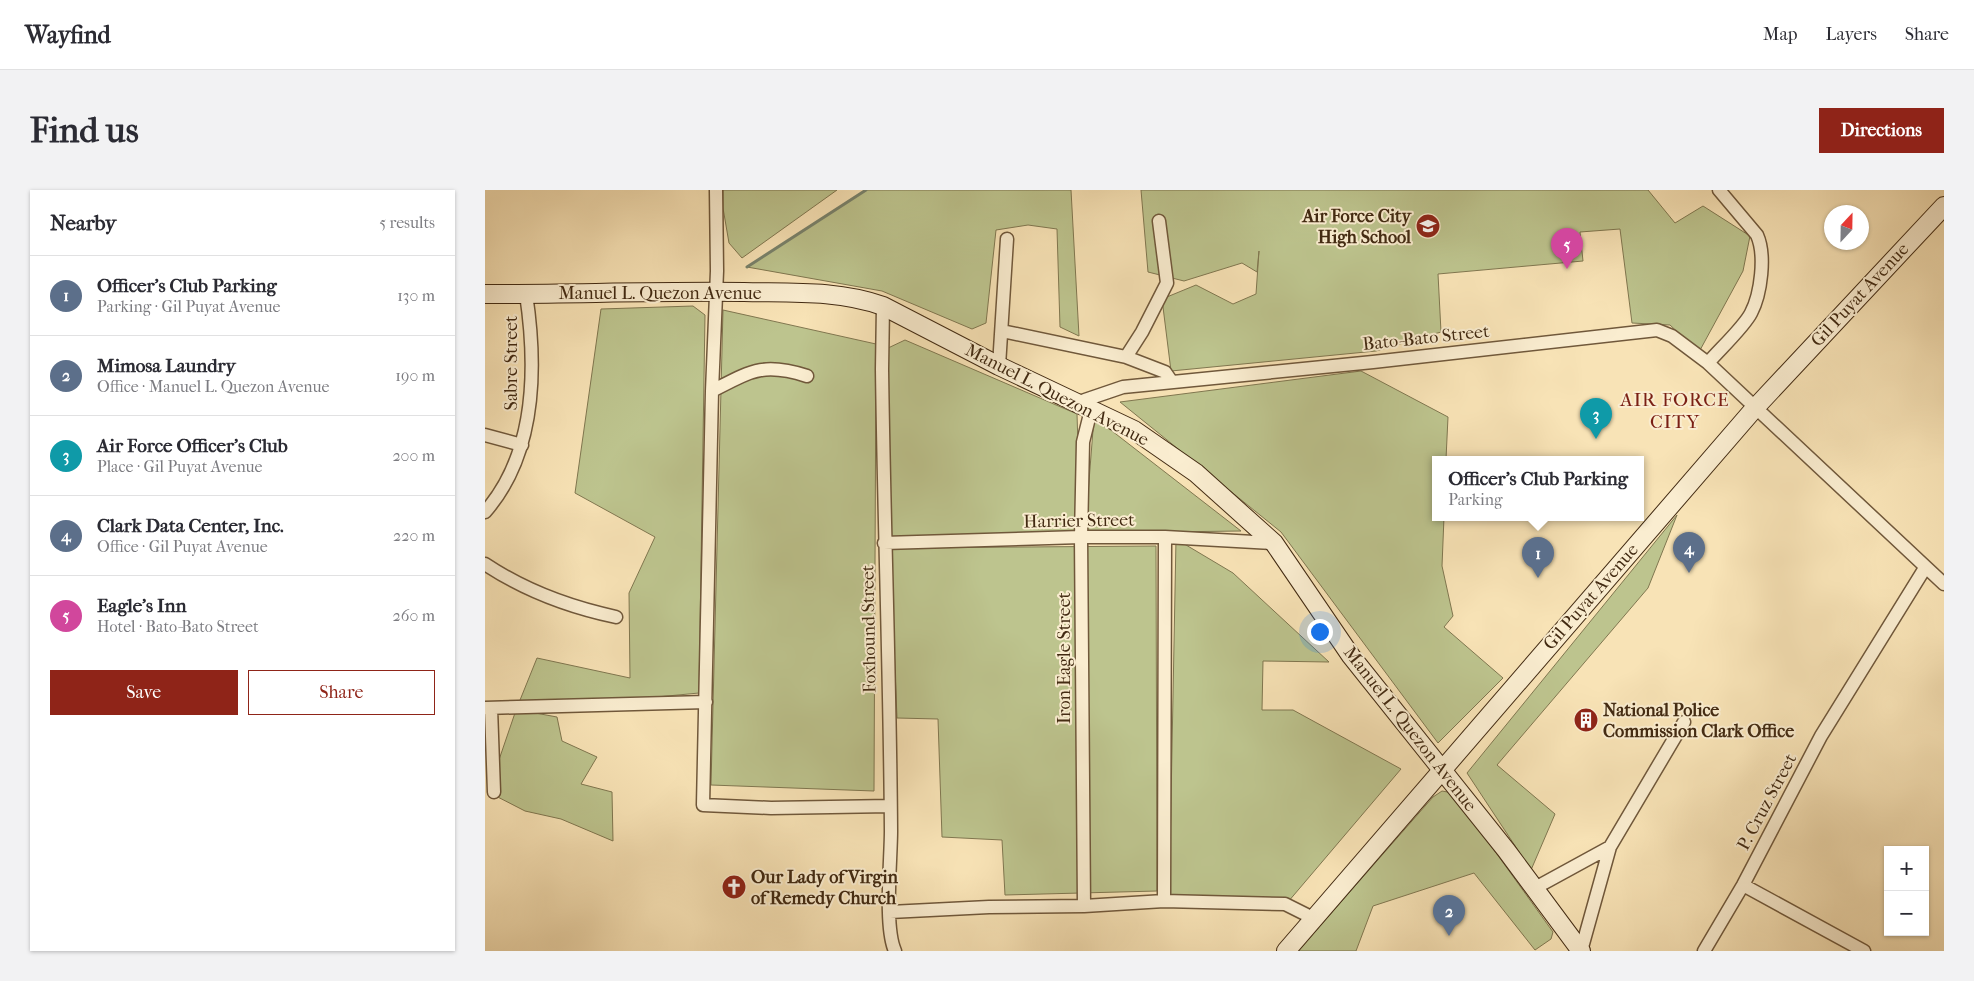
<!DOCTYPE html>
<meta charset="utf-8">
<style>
:root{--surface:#fff;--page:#f2f2f3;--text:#2b2b33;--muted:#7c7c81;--line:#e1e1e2;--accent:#8f2418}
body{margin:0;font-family:"IM FELL French Canon",serif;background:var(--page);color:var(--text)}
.controls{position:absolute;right:15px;bottom:15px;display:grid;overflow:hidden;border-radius:0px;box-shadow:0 1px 4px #0004}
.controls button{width:45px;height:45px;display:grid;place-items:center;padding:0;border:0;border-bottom:1px solid var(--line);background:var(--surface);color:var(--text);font:25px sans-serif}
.compass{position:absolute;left:1339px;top:15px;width:45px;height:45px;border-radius:50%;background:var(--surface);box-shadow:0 1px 4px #0004;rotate:22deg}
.you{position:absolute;left:834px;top:441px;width:18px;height:18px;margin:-12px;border:4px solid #fff;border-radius:50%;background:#1a73e8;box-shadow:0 0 0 8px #1a73e833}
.badge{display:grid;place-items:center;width:32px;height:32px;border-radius:50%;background:var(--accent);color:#fff;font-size:16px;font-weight:700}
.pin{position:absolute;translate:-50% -41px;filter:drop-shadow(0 1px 2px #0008)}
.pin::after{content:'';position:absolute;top:26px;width:18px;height:15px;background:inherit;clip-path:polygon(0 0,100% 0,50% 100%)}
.popup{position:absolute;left:947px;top:266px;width:212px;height:65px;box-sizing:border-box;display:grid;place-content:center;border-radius:0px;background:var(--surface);filter:drop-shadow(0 1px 4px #0005);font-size:16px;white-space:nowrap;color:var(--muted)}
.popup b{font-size:19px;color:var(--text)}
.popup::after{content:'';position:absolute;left:50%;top:100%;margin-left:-10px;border:10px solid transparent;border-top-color:var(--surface)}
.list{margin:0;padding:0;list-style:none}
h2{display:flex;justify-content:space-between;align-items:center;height:65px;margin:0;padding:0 20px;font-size:21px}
h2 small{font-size:16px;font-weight:400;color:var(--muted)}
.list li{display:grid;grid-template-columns:32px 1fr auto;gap:15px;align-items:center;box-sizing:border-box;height:80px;padding:0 20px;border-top:1px solid var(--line)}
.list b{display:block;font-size:19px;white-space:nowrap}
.list p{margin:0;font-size:16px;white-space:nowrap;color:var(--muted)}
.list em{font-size:16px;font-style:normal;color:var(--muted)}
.actions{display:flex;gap:10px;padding:15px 20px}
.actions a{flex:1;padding:11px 0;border:1px solid var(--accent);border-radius:0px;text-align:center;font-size:18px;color:var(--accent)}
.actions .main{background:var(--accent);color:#fff}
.map{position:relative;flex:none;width:1459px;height:761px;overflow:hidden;border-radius:0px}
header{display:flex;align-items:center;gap:30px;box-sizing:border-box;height:70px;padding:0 25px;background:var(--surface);border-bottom:1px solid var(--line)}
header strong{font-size:24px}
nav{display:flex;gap:28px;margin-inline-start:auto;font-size:18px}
.intro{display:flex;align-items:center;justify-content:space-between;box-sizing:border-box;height:120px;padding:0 30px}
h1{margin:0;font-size:35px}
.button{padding:12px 22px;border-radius:0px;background:var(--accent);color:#fff;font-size:18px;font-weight:700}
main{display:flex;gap:30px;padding:0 30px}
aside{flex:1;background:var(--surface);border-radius:0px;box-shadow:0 1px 4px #0004}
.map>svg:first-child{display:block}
.green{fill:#bdc48e;stroke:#807750}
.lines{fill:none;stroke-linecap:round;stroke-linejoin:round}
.stream{stroke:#79836d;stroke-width:3}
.street-casing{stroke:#70583b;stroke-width:15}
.secondary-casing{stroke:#422a12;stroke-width:20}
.street{stroke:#faedd0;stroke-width:12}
.secondary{stroke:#faedd0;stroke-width:18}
.labels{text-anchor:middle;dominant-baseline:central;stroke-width:4;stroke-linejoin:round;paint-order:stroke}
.poi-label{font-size:18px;font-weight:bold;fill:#422a12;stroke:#faedd0;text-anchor:start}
.street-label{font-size:18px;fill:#422a12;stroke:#faedd0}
.neighbourhood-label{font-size:19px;letter-spacing:1px;fill:#7a1f14;stroke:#faedd0}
</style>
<header>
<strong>Wayfind</strong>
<nav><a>Map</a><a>Layers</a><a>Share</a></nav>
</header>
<div class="intro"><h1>Find us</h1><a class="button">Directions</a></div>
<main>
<aside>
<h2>Nearby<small>5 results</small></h2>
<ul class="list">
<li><span class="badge" style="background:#5c6f8a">1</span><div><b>Officer's Club Parking</b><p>Parking · Gil Puyat Avenue</p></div><em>130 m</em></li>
<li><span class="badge" style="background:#5c6f8a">2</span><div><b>Mimosa Laundry</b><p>Office · Manuel L. Quezon Avenue</p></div><em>190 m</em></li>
<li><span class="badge" style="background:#0f9aa8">3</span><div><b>Air Force Officer's Club</b><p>Place · Gil Puyat Avenue</p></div><em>200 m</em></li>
<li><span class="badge" style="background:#5c6f8a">4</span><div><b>Clark Data Center, Inc.</b><p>Office · Gil Puyat Avenue</p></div><em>220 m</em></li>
<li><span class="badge" style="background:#d1479c">5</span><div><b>Eagle's Inn</b><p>Hotel · Bato-Bato Street</p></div><em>260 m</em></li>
</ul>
<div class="actions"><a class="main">Save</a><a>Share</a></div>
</aside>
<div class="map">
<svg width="1459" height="761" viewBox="0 0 1459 761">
<rect width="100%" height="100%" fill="#f8e3b6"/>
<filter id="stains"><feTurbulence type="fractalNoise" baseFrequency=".004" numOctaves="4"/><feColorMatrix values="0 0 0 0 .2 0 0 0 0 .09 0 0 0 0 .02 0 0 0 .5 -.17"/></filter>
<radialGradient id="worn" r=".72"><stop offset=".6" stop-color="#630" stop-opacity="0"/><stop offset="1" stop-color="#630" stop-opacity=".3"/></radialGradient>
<path class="green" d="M 238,0 L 352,0 L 257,68 L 244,53 L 238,18 Z
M 381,0 L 586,0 L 594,146 L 575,137 L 572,39 L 543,35 L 511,40 L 501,133 L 487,139 L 397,101 L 262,77 Z
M 656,0 L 1163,0 L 1190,33 L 1218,16 L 1265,46 L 1258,81 L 1214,162 L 1185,135 L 1147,133 L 1135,39 L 1095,42 L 1098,71 L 953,84 L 956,142 L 891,161 L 686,181 L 677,109 L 711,95 L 748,114 L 771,104 L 774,61 L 772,82 L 757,73 L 699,91 L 663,82 Z
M 208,116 L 220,125 L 214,503 L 34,520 L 72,527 L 77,551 L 112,567 L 96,594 L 127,602 L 128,651 L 76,629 L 40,621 L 3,602 L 31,520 L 52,468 L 145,488 L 144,403 L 170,347 L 90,303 L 116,119 Z
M 238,120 L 391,154 L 389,601 L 226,595 Z
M 420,150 L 592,224 L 596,348 L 395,352 L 401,159 Z
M 876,181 L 963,227 L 961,269 L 950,269 L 950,327 L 959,327 L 957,376 L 968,426 L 959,437 L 1018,488 L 953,553 L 796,342 L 635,212 Z
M 609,227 L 756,341 L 600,343 Z
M 1192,325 L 1163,398 L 1012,575 L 1070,624 L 1046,680 L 982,583 Z
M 691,349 L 748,383 L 844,472 L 778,471 L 777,520 L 808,520 L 916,579 L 797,719 L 684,716 Z
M 671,356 L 672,701 L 520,705 L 517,650 L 457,647 L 453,529 L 412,528 L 405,358 Z
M 957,601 L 968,603 L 1068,742 L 1066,749 L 1050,760 L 989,683 L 888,716 L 871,761 L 813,761 L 948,607 Z"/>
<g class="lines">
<path class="stream" d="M 262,77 L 381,0"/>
<defs>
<path id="street" d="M 231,0 L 232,81 L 227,201 L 218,615 L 286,618 L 405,616
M 398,116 L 397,179 C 399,333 405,487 406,641 C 406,670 399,737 410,761
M 517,141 L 641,167 L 657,142 L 682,93 L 674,31
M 641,167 L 680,182 L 687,192
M 1223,173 C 1234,160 1259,137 1266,123 C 1276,104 1281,65 1272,45 L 1234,0
M 514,176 L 522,49
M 227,201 C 266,181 278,172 322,186
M 591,213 L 638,197 L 888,172 L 1172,140 L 1187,146 L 1223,173 L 1459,394
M 0,245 L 37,255
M 0,322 C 51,264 52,177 41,104
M 399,353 L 596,347 L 680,347 L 789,353
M 0,374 C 39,400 84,417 131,427
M 0,518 L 221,512
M 6,518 L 9,602
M 1258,695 L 1379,761
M 1050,698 L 1125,657
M 679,711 L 680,347
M 599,716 L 596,347 L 598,252 L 606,220
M 405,722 L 504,717 L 599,716 L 679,711 L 800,714 L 830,729
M 1096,761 L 1125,657 L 1199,532
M 1219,761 L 1258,695 L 1336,546 L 1440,378"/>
<path id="secondary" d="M 0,104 C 86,104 173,101 259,102 C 306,103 353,100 398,116 L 514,176 L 649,240 L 711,283 L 789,353 L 866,466 L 1021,660 L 1096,761
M 801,761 L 1269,219 L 1459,16"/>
</defs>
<use href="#street" class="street-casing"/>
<use href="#secondary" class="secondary-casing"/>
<use href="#street" class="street"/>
<use href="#secondary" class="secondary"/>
</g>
<defs>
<symbol id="school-disc" viewBox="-11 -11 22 22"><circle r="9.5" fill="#8f2418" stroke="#faedd0"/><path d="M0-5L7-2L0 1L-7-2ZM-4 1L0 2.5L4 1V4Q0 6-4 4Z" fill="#fff"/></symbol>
<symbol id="building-disc" viewBox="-11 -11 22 22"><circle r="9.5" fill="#8f2418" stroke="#faedd0"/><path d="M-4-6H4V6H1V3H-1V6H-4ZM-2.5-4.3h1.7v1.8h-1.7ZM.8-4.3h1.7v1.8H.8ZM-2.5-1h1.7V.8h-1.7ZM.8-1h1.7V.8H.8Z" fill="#fff"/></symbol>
<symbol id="church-disc" viewBox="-11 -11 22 22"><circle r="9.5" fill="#8f2418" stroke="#faedd0"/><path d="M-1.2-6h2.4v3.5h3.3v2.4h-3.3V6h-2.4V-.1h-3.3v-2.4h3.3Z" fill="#fff"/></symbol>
</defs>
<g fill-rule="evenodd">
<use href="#school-disc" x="929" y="22" width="28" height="28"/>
<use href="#building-disc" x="1087" y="516" width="28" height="28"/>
<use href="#church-disc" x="235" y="683" width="28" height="28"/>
</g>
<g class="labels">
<g class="poi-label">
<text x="926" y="26" text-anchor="end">Air Force City<tspan x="926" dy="21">High School</tspan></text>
<text x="1118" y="520">National Police<tspan x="1118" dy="21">Commission Clark Office</tspan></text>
<text x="266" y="687">Our Lady of Virgin<tspan x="266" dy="21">of Remedy Church</tspan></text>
</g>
<g class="street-label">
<text x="175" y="103">Manuel L. Quezon Avenue</text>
<text transform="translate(1375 105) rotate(-47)">Gil Puyat Avenue</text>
<text transform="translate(941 148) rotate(-6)">Bato-Bato Street</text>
<text transform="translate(26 173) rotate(-90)">Sabre Street</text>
<text transform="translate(572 205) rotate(27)">Manuel L. Quezon Avenue</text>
<text transform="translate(594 331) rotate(-1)">Harrier Street</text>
<text transform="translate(1106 407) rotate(-49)">Gil Puyat Avenue</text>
<text transform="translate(384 439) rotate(-91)">Foxhound Street</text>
<text transform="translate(579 468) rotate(-90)">Iron Eagle Street</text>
<text transform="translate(925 539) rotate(52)">Manuel L. Quezon Avenue</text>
<text transform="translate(1282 612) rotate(-62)">P. Cruz Street</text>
</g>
<g class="neighbourhood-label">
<text x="1190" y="210">AIR FORCE<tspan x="1190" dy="22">CITY</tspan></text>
</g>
</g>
<rect width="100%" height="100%" filter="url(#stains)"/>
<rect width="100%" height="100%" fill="url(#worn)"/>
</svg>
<div class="controls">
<button>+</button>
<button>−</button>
</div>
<svg class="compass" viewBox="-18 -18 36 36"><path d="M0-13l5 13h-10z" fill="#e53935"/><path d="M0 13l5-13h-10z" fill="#7c7c81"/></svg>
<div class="you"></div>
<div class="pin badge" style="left:1053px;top:388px;background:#5c6f8a">1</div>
<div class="popup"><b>Officer's Club Parking</b>Parking</div>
<div class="pin badge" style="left:964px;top:746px;background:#5c6f8a">2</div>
<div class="pin badge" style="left:1111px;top:249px;background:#0f9aa8">3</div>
<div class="pin badge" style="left:1204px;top:383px;background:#5c6f8a">4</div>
<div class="pin badge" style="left:1082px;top:79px;background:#d1479c">5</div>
</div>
</main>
